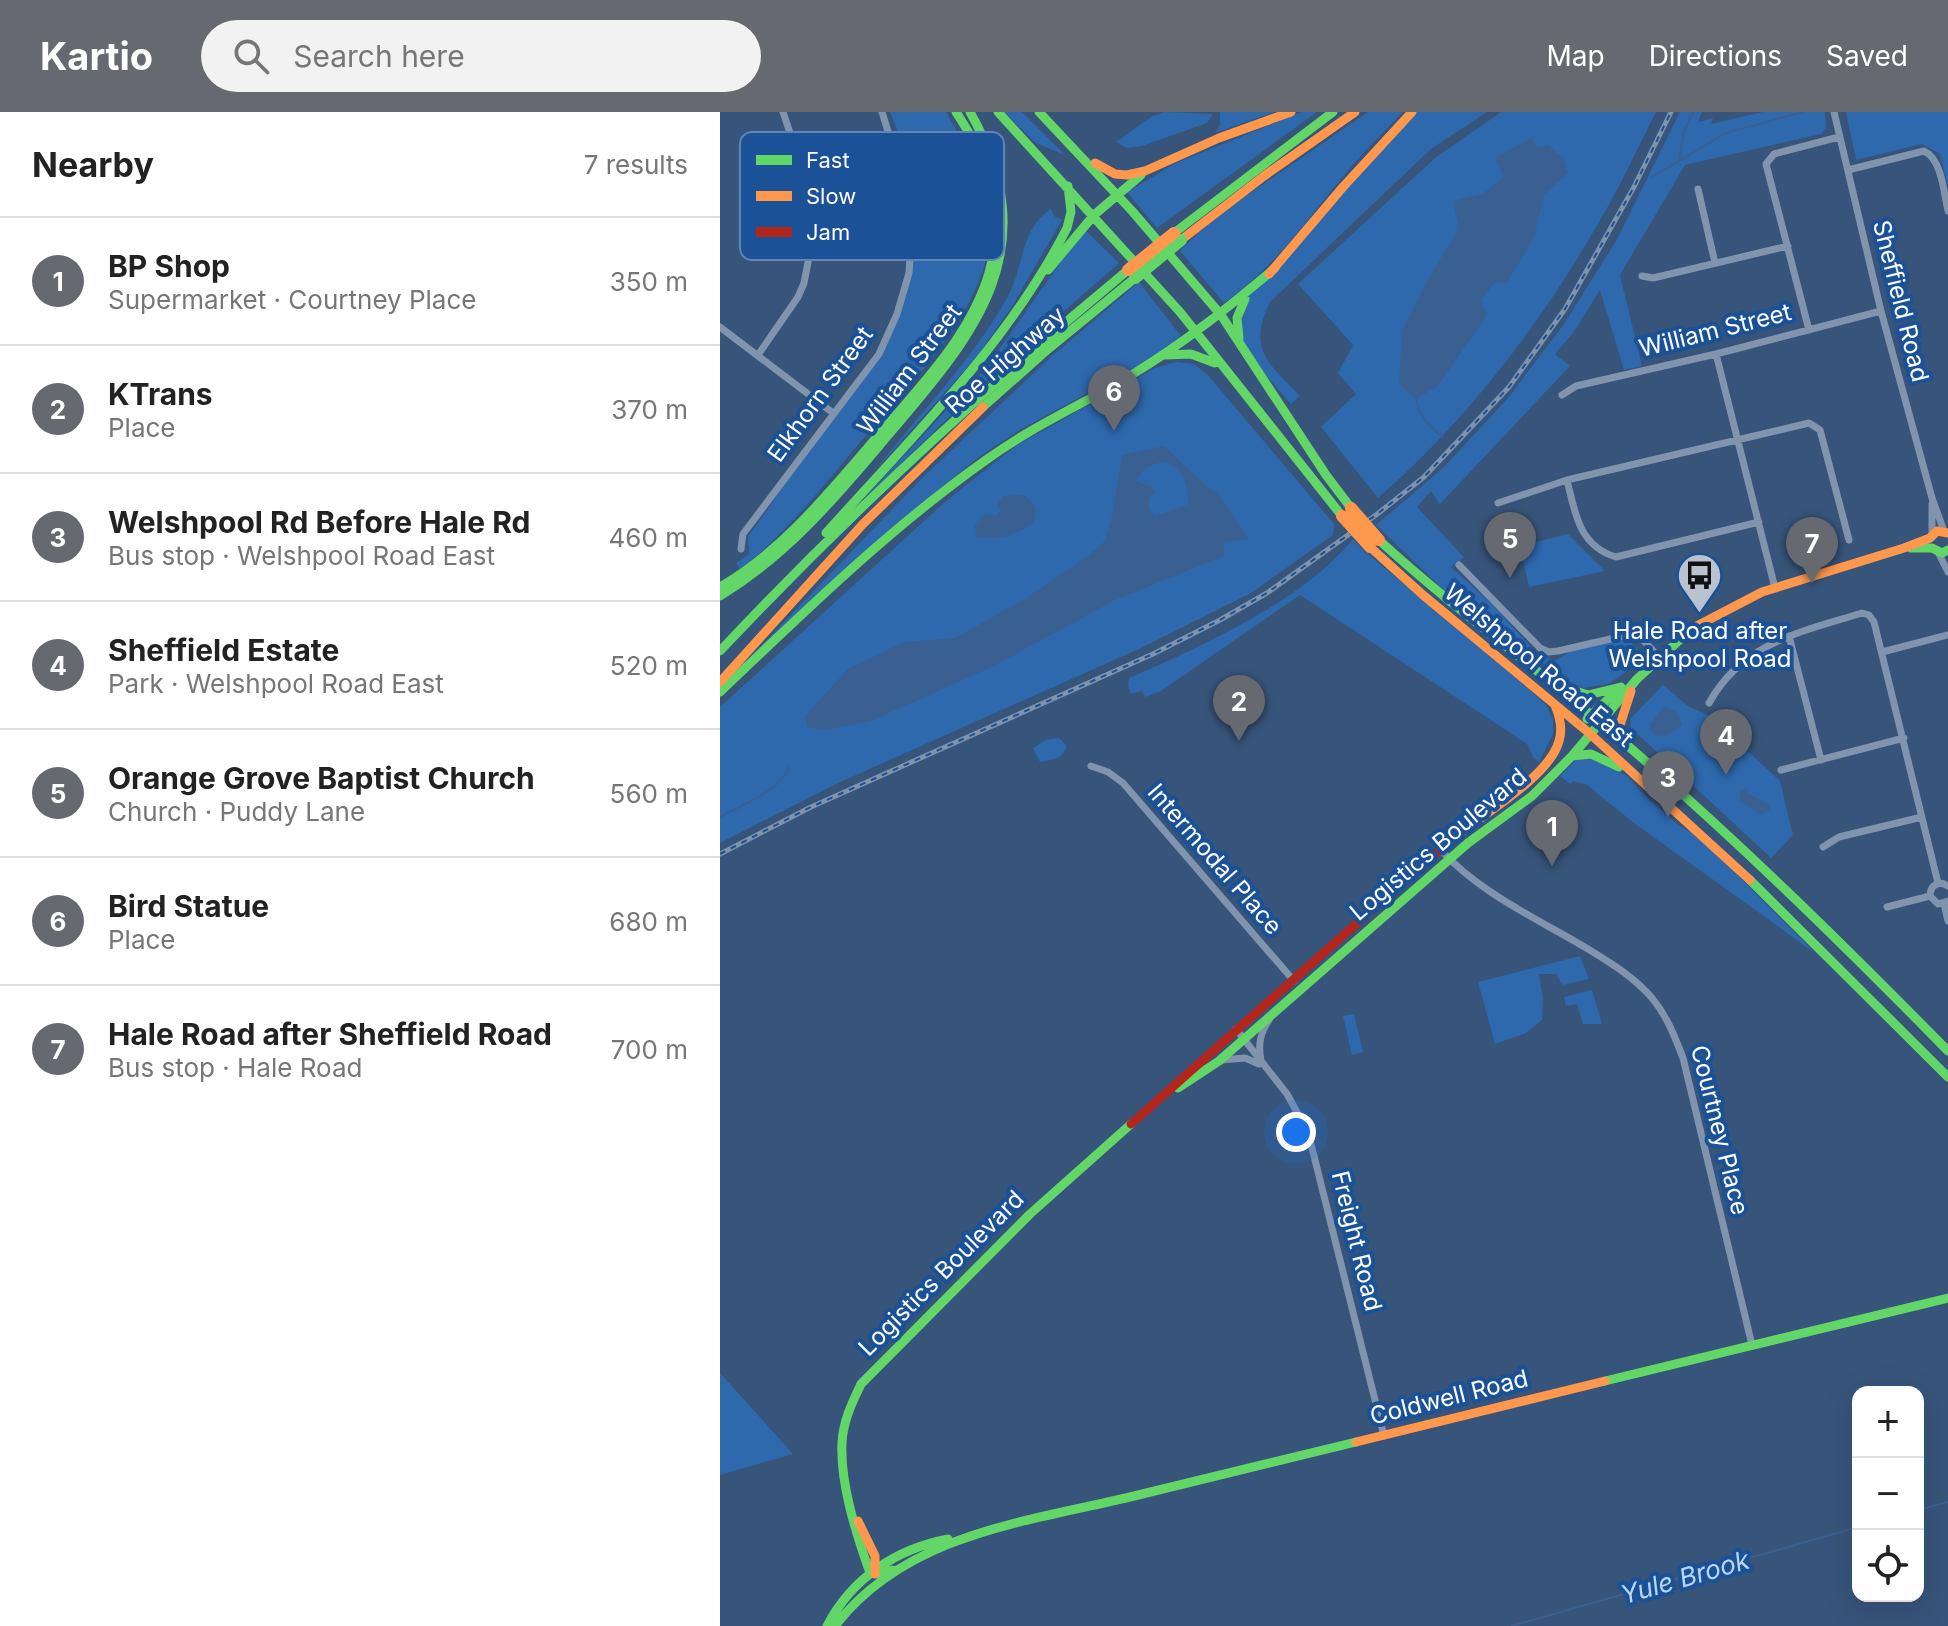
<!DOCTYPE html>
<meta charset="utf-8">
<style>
:root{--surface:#fff;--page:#f2f2f2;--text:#222;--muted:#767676;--line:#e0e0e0;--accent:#666a70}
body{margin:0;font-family:Inter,sans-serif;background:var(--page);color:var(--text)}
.controls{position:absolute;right:24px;bottom:24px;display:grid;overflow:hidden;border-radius:16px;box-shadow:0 8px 32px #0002}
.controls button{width:72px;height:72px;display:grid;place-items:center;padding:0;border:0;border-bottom:2px solid var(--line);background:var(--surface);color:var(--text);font:40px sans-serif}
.you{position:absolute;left:576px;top:1020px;width:28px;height:28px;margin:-20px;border:6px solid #fff;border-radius:50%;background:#1a73e8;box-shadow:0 0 0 12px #1a73e833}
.badge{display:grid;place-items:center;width:52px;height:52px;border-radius:50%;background:var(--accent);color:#fff;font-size:26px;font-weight:700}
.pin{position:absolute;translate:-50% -66px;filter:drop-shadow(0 2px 4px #0008)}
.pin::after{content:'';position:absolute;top:42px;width:28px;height:24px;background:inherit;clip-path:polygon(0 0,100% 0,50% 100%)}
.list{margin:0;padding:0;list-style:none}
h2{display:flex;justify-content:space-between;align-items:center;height:104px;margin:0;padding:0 32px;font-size:34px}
h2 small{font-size:26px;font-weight:400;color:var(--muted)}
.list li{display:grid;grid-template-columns:52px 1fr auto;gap:24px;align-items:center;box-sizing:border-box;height:128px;padding:0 32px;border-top:2px solid var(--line)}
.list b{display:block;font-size:30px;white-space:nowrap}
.list p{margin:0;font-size:26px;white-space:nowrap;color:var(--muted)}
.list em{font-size:26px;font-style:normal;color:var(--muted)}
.icon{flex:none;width:44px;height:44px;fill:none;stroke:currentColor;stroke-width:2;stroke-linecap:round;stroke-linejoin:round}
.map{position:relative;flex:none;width:1228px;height:1514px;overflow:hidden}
header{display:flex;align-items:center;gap:48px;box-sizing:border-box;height:112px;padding:0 40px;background:var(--accent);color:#fff}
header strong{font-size:38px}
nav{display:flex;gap:44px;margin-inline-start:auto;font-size:28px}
.search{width:560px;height:72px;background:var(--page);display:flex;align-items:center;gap:20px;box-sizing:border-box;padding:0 28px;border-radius:44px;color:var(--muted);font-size:30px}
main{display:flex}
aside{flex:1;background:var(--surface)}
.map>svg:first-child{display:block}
.green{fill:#2e68ad}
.water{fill:#3a6092;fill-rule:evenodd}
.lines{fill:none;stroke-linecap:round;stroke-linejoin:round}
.stream{stroke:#3a6092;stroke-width:2}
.street{stroke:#8094ad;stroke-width:7}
.fast{stroke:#63d668;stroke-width:9}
.slow{stroke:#ff974d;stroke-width:9}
.jam{stroke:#b3261e;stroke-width:9}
.rail-casing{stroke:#7f94ac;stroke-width:5}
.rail{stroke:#1a5197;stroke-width:2;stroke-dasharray:6;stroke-linecap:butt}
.fast-bridge{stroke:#63d668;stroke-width:12}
.slow-bridge{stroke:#ff974d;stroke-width:12}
.labels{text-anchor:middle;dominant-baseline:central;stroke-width:8;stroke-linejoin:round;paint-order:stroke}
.street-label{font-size:24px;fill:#fff;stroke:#1a5197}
.poi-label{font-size:24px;fill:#fff;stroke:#1a5197}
.water-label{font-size:26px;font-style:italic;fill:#bad6f7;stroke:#1a5197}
.key{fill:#1a5197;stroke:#5f85b6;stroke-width:2}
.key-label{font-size:22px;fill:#fff}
</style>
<header>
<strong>Kartio</strong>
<div class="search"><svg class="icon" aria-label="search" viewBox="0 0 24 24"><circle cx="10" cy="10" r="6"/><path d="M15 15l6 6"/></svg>Search here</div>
<nav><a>Map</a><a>Directions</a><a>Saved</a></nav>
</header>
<main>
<aside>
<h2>Nearby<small>7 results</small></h2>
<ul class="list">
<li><span class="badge">1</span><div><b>BP Shop</b><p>Supermarket · Courtney Place</p></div><em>350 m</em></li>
<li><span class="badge">2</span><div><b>KTrans</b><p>Place</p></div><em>370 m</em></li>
<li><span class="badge">3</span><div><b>Welshpool Rd Before Hale Rd</b><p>Bus stop · Welshpool Road East</p></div><em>460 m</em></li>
<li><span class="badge">4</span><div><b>Sheffield Estate</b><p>Park · Welshpool Road East</p></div><em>520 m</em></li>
<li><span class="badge">5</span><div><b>Orange Grove Baptist Church</b><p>Church · Puddy Lane</p></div><em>560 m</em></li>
<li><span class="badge">6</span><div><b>Bird Statue</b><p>Place</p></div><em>680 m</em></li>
<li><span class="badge">7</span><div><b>Hale Road after Sheffield Road</b><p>Bus stop · Hale Road</p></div><em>700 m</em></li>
</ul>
</aside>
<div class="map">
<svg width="1228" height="1514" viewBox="0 0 1228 1514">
<rect width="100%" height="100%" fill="#37547a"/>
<path class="green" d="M 170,0 L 226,0 C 250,43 276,85 268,137 C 257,206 186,277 142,328 C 104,373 67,421 20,457 L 16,451 L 29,442 L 28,425 L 166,228 L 190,146 L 180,55 L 187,42 Z
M 284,0 L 302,0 L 345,43 L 316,31 Z
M 445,0 L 493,2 L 487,11 L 422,34 L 407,36 L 396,30 L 431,5 Z
M 500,0 L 554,0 L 495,21 L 500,13 Z
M 582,0 L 597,0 L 437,116 L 407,80 L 456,51 Z
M 648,0 L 683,0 C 666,18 648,35 632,54 C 589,104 559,152 504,191 L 460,139 L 478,121 L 520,88 Z
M 692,0 L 767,0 L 711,37 L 550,190 C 527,237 548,251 580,284 L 571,292 L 523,237 L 522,191 Z
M 781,0 L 936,0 C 919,33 904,67 886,98 C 826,205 750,306 658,386 L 601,315 L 636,282 L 618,261 L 633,233 L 578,172 L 715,46 Z
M 960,0 L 982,0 L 978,10 L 993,6 L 991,12 L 1043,0 L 1105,0 L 1106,16 L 1101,22 L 965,53 L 900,163 L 922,254 L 904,258 L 880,178 L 853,221 L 835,242 L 850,254 L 720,392 L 711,379 L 697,395 L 744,445 L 731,455 L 773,493 L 817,542 L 835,549 L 852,538 L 906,526 L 924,543 L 922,548 L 889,572 L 863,576 L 843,567 L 766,507 L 727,481 L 656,413 L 723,356 L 788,286 L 844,212 L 896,129 Z
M 1126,0 L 1228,0 L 1228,74 L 1220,42 L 1202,32 L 1136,48 Z
M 331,97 L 334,104 L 342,108 L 291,196 L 255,247 L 154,360 C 199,301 253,248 288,184 C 304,155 300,117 331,97 Z
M 364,117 L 399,151 L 285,251 L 135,396 L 266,256 Z
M 419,170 L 461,224 L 432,246 L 298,319 L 260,344 L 215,381 L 16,560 L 204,364 L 332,244 Z
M 456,250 L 474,252 L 487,262 L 614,412 L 613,423 L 531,481 L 421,536 L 116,672 L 0,731 L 0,595 L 226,389 L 297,333 L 435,256 Z
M 848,422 L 885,459 L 809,475 L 800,434 Z
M 633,427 L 642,437 L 790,560 L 826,593 L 833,608 L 833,622 L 819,650 L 813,645 L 807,632 L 580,483 L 441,579 L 425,585 L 422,579 L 411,582 L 408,574 L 409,566 C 482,534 583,489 633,427 Z
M 943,573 L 968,594 L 990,604 L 1060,669 L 1073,723 L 1051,746 L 911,616 L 910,607 Z
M 339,626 L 347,634 C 343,647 332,648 320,650 L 313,636 L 326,628 Z
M 858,646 L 882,648 L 908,665 L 922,681 L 958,713 L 981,726 L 1095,841 L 914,711 L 867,673 L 854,669 L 850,672 L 840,664 Z
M 860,844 L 869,867 L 842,873 L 836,862 L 819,862 L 823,887 L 822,908 L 806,921 L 775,932 L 758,870 Z
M 872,878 L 882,912 L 863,912 L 857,892 L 846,894 L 844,885 Z
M 634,902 L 643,940 L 632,943 L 623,904 Z
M 0,1261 L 73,1342 L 0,1363 Z"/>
<path class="water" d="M 812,26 L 817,36 L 828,33 L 844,47 L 848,61 L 824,83 L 814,125 L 787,171 L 775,170 L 761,188 L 767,203 L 717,275 L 696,286 L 679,272 L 682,219 L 705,173 L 739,116 L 733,89 L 762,82 L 784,65 L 775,46 Z
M 444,334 L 485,373 L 498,381 L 529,427 L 504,430 L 504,444 L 393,489 L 274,554 L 151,609 L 106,618 L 87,615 L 85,604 L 128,557 L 184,530 L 235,526 L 305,487 L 369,443 L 384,430 L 391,409 L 402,343 ZM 443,349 C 464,356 467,373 469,392 L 435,404 L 428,396 L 429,386 L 435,381 L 432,375 L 415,369 L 425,356 Z
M 305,383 L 316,396 L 314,411 C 292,424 282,428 257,425 L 254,413 L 265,402 L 277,404 L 281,398 L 277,393 L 283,384 Z
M 945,594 L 957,600 L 962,613 L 947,624 L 934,623 L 929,613 Z
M 1026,675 L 1029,682 L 1049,692 L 1050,697 L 1041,703 L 1020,689 L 1020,680 Z"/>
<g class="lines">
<path class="stream" d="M 959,48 L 964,19 L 973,0
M 932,65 L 1006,21 L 1083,0
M 696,286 C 698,304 710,315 723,325
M 0,705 C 24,691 58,681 69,655
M 1198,1398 L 1228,1390
M 792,1514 L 1138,1415"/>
<path class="street" d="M 1114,0 L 1161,199 L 1212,386 L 1224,419
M 1128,58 L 1204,39 C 1222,47 1224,82 1228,99
M 978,77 L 995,151
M 922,164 L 933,166 L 1068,134
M 0,215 L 113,301
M 1089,218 L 1046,52 L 1054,42 L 1119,25
M 996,242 L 1055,476
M 38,243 L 78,185 L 84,171 L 90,140 L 90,81 L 63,0
M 842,283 L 856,274 L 996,242 L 1161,199
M 847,368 C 855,401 859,434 896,445 L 1039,410
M 778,391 L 847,368 L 1089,311 L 1100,318 L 1129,428
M 1212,423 L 1212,392
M 21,437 L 23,422 L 159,242 L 177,202 L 189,161 L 190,146 L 185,75 L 162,0
M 1218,440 L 1228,460
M 739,453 L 820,536 L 829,540 L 838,539 L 912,522 L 922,527 L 939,545
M 1069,524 L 1101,648
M 1162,540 L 1228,523
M 989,591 C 1023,530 1081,520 1142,501 L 1149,503 L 1154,510 L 1218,771
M 371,654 L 388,660 L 403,671 L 574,869
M 1061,658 L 1184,626
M 1103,735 L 1119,725 L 1202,705
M 720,737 C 759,781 818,807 868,837 C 891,851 914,865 932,886 C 947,904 955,925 963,946 L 1032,1233
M 1210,784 C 1210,773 1219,768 1228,774
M 1210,784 L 1218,792 L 1228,789
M 1224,792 L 1228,809
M 1167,795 L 1210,784
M 516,917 L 567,982 L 588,1020 L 664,1324
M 501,948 L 525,946 L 539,952
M 541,949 C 538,933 540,921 549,908"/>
<path class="fast" d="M 278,0 L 460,200 L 622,404
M 319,0 L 413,100 L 501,203 L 606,363 L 631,396
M 454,121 L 613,0
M 328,158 L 374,103 L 421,63
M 519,226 L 517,206 L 525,187
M 445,243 L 471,242 L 495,251
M 263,295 L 327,238 L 415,166
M 106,421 C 192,325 288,232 347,116 L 351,100 L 348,74
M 659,428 C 734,497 816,555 893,621 C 1010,721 1120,829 1228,939
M 1191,436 L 1212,436 L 1222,441 L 1228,438
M 0,475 C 64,438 109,380 157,325 C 201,273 257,218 272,149 C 283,96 266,44 236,0
M 0,484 C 64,445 111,391 159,334 C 249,228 331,143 250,0
M 0,539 C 128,403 264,277 408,158
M 843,575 L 868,583 L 901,575
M 0,580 C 85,499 170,416 266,348 C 314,313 364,292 413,262 C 464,231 510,194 555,156
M 867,607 L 900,576
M 852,644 L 871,642 L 899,655
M 1030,768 L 1228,965
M 458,976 L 499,949 L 748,731 L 812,684 L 852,644 L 917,567 L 964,524
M 885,1269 L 1228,1186
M 172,1458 L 158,1462 L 149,1458 C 136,1421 120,1371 122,1331 C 123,1309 132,1291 141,1272 L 310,1102 L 411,1012
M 107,1514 C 132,1466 176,1437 228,1427
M 115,1514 C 186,1422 305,1410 410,1385 C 486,1366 561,1348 636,1330"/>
<path class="slow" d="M 375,51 L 395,62 L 407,63 L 425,59 L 499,26 L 571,0
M 461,128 L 544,64 L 635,0
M 549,162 L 623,75 L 692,0
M 650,435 L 703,483 L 868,620 L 1030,768
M 964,524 L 971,517 L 1042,480 L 1184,436 L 1210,426 L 1217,419 L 1228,421
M 0,570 L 143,412 L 263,295
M 901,627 L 899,616 L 911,579
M 725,733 C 754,707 829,667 839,629 C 843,617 840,605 835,593
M 636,1330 L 885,1269
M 138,1409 L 155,1444 L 155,1462"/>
<path class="jam" d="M 411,1012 L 725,733"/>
<defs>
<path id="rail" d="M 0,742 L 91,695 L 433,542 L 500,508 L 547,481 L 656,403 L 704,365 L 789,275 L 845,197 L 914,75 L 951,0"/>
</defs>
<use href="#rail" class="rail-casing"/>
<use href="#rail" class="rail"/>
<path class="fast-bridge" d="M 415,166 L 461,128"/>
<path class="slow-bridge" d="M 408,158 L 454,121
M 631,396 L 659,428
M 622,404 L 650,435"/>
</g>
<defs>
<symbol id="bus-pin" viewBox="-11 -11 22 30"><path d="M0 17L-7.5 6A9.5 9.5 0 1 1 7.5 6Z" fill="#b9c3d0" stroke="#1a5197"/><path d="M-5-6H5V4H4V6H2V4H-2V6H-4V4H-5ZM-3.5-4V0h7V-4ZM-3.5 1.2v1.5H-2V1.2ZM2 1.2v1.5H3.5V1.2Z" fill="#111"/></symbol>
</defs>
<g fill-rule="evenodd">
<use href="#bus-pin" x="954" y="438" width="51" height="69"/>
</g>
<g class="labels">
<g class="street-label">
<text transform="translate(1181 189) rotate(76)">Sheffield Road</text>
<text transform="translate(995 218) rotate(-14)">William Street</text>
<text transform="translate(285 248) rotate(-41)">Roe Highway</text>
<text transform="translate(189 257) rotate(-53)">William Street</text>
<text transform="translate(100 282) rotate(-54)">Elkhorn Street</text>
<text transform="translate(819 553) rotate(40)">Welshpool Road East</text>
<text transform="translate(718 732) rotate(-40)">Logistics Boulevard</text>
<text transform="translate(495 747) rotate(49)">Intermodal Place</text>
<text transform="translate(1000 1018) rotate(76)">Courtney Place</text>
<text transform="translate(637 1129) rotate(76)">Freight Road</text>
<text transform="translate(221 1161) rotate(-45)">Logistics Boulevard</text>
<text transform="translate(729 1285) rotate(-14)">Coldwell Road</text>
</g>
<g class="poi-label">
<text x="980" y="518">Hale Road after<tspan x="980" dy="28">Welshpool Road</tspan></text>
</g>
<g class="water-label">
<text transform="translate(965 1465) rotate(-16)">Yule Brook</text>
</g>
</g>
<rect x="20" y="20" width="264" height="128" rx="12" class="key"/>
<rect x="36" y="43" width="36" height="10" fill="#63d668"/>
<rect x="36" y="79" width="36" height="10" fill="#ff974d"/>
<rect x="36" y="115" width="36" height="10" fill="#b3261e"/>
<g class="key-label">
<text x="86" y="56">Fast</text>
<text x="86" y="92">Slow</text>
<text x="86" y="128">Jam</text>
</g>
</svg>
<div class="controls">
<button>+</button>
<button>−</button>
<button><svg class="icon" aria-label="locate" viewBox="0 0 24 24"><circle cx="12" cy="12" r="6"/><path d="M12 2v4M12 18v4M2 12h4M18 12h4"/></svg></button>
</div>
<div class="you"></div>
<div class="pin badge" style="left:832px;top:754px">1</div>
<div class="pin badge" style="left:519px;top:629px">2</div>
<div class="pin badge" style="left:948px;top:705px">3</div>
<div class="pin badge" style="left:1006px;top:663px">4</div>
<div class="pin badge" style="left:790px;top:466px">5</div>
<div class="pin badge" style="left:394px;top:319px">6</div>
<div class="pin badge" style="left:1092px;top:471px">7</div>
</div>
</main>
